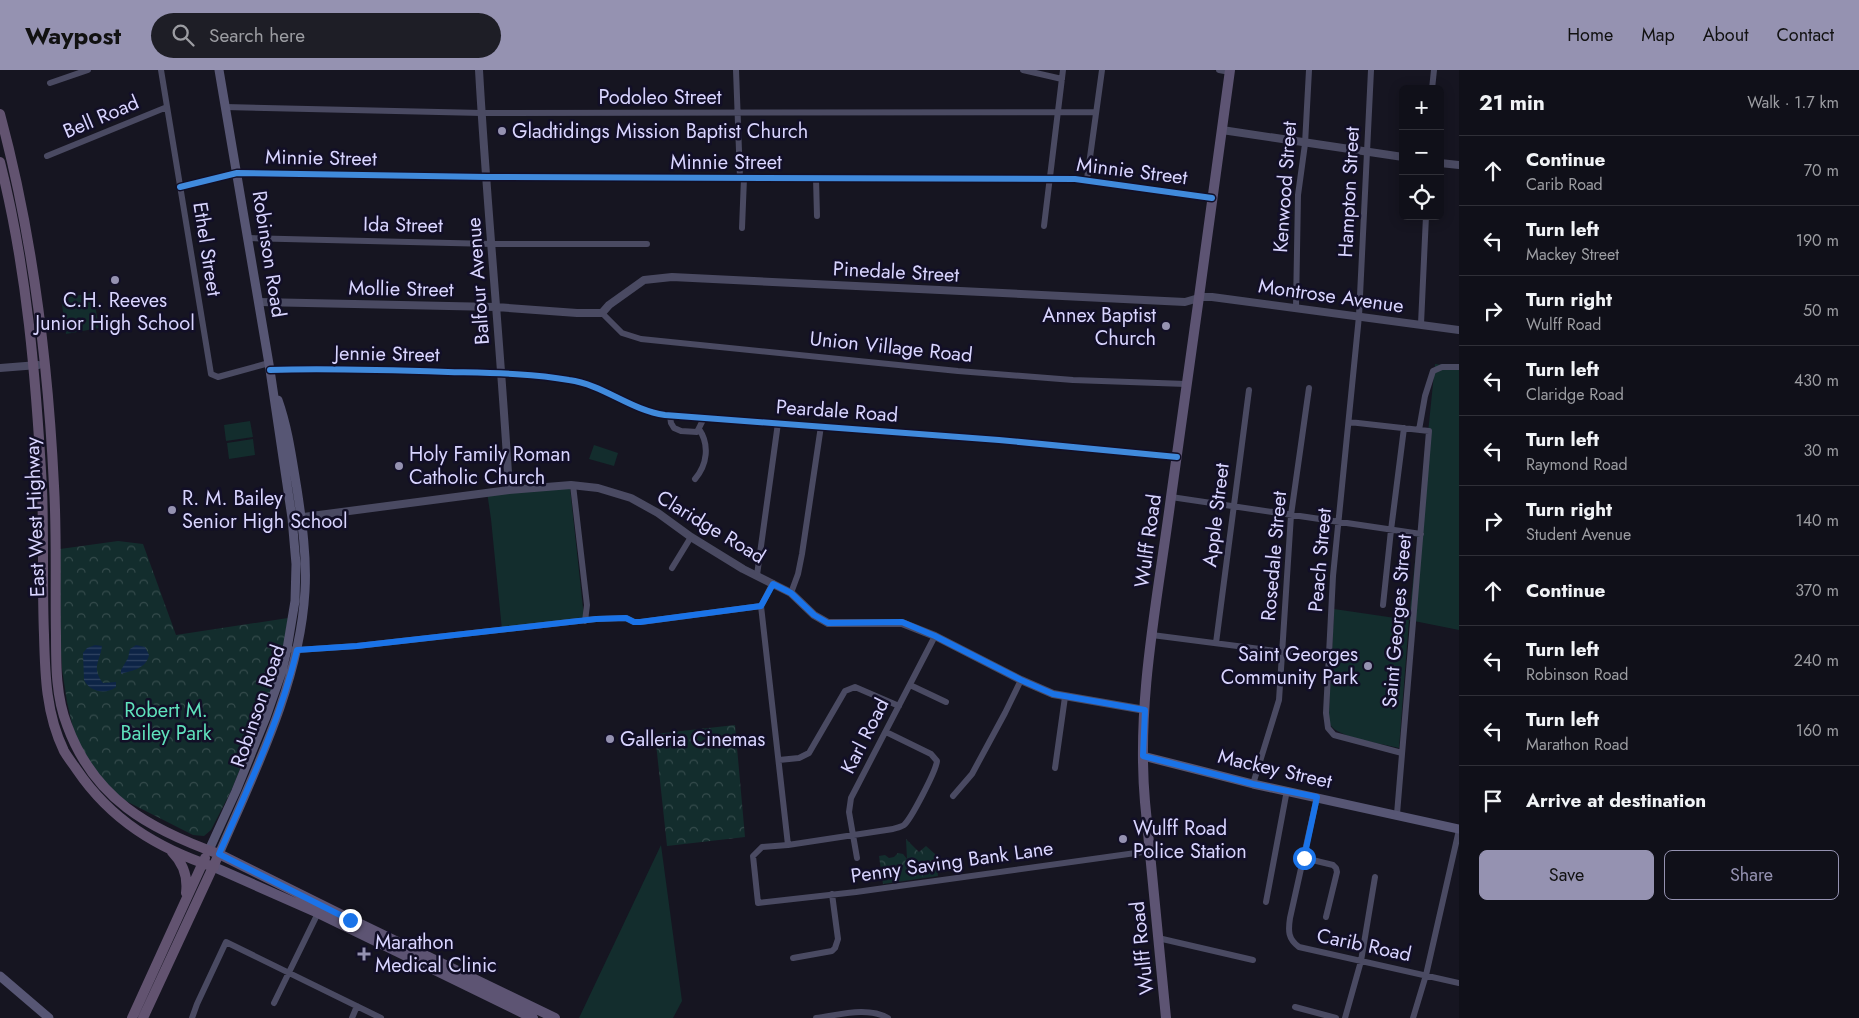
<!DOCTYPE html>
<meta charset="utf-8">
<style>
:root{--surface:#101019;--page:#1e1e26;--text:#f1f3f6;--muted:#9c9da2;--line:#303038;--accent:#9592b1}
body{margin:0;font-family:Jost,sans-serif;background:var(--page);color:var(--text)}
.controls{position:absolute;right:15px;top:15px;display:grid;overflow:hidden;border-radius:8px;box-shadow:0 2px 12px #0003}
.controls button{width:45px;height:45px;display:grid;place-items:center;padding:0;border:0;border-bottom:1px solid var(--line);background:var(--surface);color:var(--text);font:25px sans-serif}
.stop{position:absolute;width:15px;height:15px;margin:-11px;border:4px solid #1a73e8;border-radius:50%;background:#fff}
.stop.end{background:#1a73e8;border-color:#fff;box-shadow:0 1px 5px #0008}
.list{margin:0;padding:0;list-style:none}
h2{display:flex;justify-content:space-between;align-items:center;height:65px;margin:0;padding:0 20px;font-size:21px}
h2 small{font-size:16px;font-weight:400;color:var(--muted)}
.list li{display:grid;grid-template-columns:32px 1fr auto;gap:15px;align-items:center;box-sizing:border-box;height:70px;padding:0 20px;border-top:1px solid var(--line)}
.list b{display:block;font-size:19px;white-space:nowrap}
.list p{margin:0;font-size:16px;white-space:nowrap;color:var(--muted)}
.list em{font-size:16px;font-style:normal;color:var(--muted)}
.actions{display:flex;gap:10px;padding:15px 20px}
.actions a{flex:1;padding:11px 0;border:1px solid var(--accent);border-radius:8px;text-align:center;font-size:18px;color:var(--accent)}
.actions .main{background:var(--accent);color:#111}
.icon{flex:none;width:28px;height:28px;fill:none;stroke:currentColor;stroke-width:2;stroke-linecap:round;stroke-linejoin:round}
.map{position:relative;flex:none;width:1459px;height:948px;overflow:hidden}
header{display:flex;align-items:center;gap:30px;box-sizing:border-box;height:70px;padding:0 25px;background:var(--accent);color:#111}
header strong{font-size:24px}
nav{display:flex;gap:28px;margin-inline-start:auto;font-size:18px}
.search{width:350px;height:45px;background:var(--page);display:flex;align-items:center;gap:12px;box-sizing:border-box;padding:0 18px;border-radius:28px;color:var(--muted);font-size:19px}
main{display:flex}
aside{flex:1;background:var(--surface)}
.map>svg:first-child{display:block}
.grass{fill:#132d2d}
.forest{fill:url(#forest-crowns)}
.water{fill:url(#water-rules)}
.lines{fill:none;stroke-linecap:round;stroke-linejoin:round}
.minor{stroke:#4a4a62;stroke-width:6}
.tertiary{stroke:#4a4a62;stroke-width:8}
.secondary{stroke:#575674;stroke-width:9}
.primary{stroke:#5d5473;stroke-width:10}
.trunk{stroke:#625370;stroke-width:10}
.cycleway-casing{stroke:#120f27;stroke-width:9}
.cycleway{stroke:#408adc;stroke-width:6}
.route{stroke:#1a73e8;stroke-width:6}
.poi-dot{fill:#9592b1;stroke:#120f27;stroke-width:2}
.labels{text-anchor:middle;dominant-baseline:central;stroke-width:5;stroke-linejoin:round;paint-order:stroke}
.street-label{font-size:20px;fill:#d9d5ff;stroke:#120f27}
.poi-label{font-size:20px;fill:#d9d5ff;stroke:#120f27;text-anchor:start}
.park-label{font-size:20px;fill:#5fe1bc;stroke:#120f27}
</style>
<header>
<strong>Waypost</strong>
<div class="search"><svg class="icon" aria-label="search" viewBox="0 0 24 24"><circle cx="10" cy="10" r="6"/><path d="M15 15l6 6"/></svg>Search here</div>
<nav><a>Home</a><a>Map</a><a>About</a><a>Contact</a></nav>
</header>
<main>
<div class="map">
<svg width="1459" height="948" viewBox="0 0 1459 948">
<defs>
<pattern id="forest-crowns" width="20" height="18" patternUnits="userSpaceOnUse" patternTransform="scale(1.25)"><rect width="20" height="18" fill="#132d2d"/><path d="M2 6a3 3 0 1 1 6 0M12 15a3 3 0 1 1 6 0" fill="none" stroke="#354b4c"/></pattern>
<pattern id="water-rules" width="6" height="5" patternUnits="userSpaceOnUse" patternTransform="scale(1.25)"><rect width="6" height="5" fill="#0d2446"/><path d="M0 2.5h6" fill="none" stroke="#304362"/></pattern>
</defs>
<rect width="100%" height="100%" fill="#161521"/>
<path class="grass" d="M 93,223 L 99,258 L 66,264 L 61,228 Z
M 1435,294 L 1459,297 L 1459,560 L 1409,550 L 1399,678 C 1385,674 1336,668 1330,654 C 1329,651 1329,646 1329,643 L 1334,539 L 1409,550 Z
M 250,351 L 253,367 L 226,371 L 224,355 Z
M 253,369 L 255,385 L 229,389 L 227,373 Z
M 594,375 L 618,383 L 614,396 L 589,389 Z
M 570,418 L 584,547 L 502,560 L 491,449 L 487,422 Z
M 661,775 L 682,931 L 673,948 L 579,948 Z"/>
<path class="forest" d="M 118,471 L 143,474 L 176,565 L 288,548 L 281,593 L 262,645 L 231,721 L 211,760 L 204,766 L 193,765 L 122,729 L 94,700 L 76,671 L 67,632 L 62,599 L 59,552 L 60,479 Z
M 735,655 L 745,767 L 667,776 L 655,664 Z
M 906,769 L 919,782 L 926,776 L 935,784 L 938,806 L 883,814 L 879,786 L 885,785 L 889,788 L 894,787 L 898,783 L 903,784 L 907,789 Z"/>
<path class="water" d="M 95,575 L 102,576 C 100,591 91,598 103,613 L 116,612 L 116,617 C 106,625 90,622 84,610 L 83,583 L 87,578 Z
M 136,575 L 145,577 L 149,585 C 146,599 133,600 121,604 L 121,600 L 128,588 L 130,579 Z"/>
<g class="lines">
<path class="minor" d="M 161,0 L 211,304 L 218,307 L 269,293
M 736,0 L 740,108
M 1023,0 L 1062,9
M 1219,0 L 1230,2
M 1371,0 L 1359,246 L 1333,506 L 1326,643 L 1328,658 L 1334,665 L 1402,683
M 50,13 L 88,0
M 1432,19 L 1434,0
M 225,37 L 482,43 L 1095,42
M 47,86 L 167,37
M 816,108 L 817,146
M 1087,109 L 1102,0
M 180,117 L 237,103 L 487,107 L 1075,109 L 1212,128
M 1044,156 L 1063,0
M 742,158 L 744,108
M 248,168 L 492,174 L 647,174
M 1296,237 L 1298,125 L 1305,74 L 1309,0
M 602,243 L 622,263 L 641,269 L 958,301 L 1073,310 L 1186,314
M 1421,254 L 1426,146
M 270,300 C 330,298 389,300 448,302 C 488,303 530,303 569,310 C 604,315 630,340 665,345 L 999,370 L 1177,387
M 670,346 L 671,353 L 674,358 L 681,361 L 697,362 L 704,348
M 1349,352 L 1429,361 L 1397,744
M 1419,360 L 1425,326 L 1433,301 L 1442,297 L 1459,297
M 695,409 C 707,395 710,375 699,359
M 573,415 L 587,535 L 585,551
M 1171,427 L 1421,464
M 672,498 L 691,467
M 757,505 L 778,353
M 773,513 L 761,536 L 788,775
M 791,523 L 798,504 L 802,484 L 821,356
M 1383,535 L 1391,460 L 1404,358
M 1152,565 L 1329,588
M 1216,573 L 1249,320
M 287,579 L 297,580 L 357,576 L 596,549 L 626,548 L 634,552 L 641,552 L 761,536
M 910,615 L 946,632
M 886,662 L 931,684 L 937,691 C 936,701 911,749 904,755 C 901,757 896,758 893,759 L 788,775 L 762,777 L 753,786 L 758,833 L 856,822 L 1150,781
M 779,690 L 799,688 L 809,683 L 845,621 L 855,617 L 899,636
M 1055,698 L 1065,627
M 1253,714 L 1279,630 L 1291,445 L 1309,318
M 953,726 L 972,704 L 1005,643 L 1021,610
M 1317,727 L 1290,848 C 1288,861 1288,869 1299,877 L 1459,913
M 857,788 L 849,742 L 851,728 L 935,566
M 1304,788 L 1333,795 L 1336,798 L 1337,802 L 1326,847
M 1266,832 L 1287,720
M 1158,868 L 1253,890
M 793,888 L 832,881 L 835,878 L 838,869 L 832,824
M 274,933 L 318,843
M 1295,937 L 1336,948
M 192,948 L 197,934 L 226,872 L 381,948
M 352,948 L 357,936
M 816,948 C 839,945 867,936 888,948
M 1345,948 L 1361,891 L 1375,807
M 1413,948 L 1426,905 L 1459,760"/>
<path class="tertiary" d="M 479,0 C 487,140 501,280 509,420
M 1222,60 L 1403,87
M 1440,93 L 1459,95
M 259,232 L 496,237 L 577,243 L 602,243 L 609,235 L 644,210 L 672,207 L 1185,232 L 1202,227 L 1212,227 L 1459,260
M 0,298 L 38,295
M 296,448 L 509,420 L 571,415 L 598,418 L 631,428 L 658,443 L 691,467 L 743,499 L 791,523 L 814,545 L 828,553 L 902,553 L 935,566 L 1021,610 L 1053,624 L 1145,640"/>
<path class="secondary" d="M 1143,686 L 1253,714 L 1459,759
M 209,780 L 236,721 L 266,647 L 282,601 L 287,579 L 295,531 L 296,494 L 292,448 L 270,300 L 219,0
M 219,784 C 255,701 300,612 305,521 C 307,487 302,452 297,419 C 292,389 288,358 278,330
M 0,906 L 49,948"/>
<path class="primary" d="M 219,784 L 350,849 L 555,948
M 214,797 L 318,843 L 533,948
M 1166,948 L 1145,732 C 1136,631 1158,527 1171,427 C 1191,285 1211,142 1230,0"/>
<path class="trunk" d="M 0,44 C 33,166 48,291 54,416 C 57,466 55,516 56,565 C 56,596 56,627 67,655 C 94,729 149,759 219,784 L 143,948
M 0,92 C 27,198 36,309 42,418 C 44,467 42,516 44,565 C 45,605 46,644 64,681 C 68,688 73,694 77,700 C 111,750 157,778 214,797
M 172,782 C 183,793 188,807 186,823
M 132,948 L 205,788"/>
<defs>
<path id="cycleway" d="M 180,117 L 237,103 L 487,107 L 1075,109 L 1212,128
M 270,300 C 330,298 389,300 448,302 C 488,303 530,303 569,310 C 604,315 630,340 665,345 L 999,370 L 1177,387"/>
</defs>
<use href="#cycleway" class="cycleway-casing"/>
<use href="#cycleway" class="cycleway"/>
</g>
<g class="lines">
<path class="route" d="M 350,850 L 219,784 C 248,718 280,651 297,580 L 357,576 L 596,549 L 626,548 L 634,552 L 640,552 L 761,536 L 773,514 L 791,523 L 814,545 L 828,553 L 902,552 L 935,566 L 1021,610 L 1053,624 L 1145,640 L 1143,686 L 1253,714 L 1317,727 L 1304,788"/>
</g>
<g class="poi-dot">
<circle cx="502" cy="61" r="5"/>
<circle cx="115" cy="210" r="5"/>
<circle cx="1166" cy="256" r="5"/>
<circle cx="399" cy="396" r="5"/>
<circle cx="172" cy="440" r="5"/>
<circle cx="1368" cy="596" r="5"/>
<circle cx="610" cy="669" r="5"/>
<circle cx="1123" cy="769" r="5"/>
<path d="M361.5 876.5h5v5h5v5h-5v5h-5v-5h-5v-5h5z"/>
</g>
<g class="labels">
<g class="street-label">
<text x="660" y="27">Podoleo Street</text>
<text transform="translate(101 47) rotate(-23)">Bell Road</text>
<text transform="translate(321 88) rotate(1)">Minnie Street</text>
<text x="726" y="92">Minnie Street</text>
<text transform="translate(1132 101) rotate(7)">Minnie Street</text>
<text transform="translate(1285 117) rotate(-86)">Kenwood Street</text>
<text transform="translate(1349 122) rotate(-87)">Hampton Street</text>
<text transform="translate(403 155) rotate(1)">Ida Street</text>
<text transform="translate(207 179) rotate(81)">Ethel Street</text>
<text transform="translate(269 184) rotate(81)">Robinson Road</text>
<text transform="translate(896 202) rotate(3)">Pinedale Street</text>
<text transform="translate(478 211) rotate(-94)">Balfour Avenue</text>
<text transform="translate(401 219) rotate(1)">Mollie Street</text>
<text transform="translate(1331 226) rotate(8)">Montrose Avenue</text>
<text transform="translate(891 277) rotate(6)">Union Village Road</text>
<text transform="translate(387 284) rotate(1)">Jennie Street</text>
<text transform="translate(837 341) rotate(4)">Peardale Road</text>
<text transform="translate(1216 445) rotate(-83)">Apple Street</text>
<text transform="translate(35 447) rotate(-92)">East West Highway</text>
<text transform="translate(711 457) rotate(31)">Claridge Road</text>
<text transform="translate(1148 471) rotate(-82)">Wulff Road</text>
<text transform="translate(1274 486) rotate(-85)">Rosedale Street</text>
<text transform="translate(1320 490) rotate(-85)">Peach Street</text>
<text transform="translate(1397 551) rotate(-85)">Saint Georges Street</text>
<text transform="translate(258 636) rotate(-71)">Robinson Road</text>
<text transform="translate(865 666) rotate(-63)">Karl Road</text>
<text transform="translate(1275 699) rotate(13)">Mackey Street</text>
<text transform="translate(952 792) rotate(-8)">Penny Saving Bank Lane</text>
<text transform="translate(1364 875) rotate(12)">Carib Road</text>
<text transform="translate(1142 878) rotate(-96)">Wulff Road</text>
</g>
<g class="poi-label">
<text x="512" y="61">Gladtidings Mission Baptist Church</text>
<text x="115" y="230" text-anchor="middle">C.H. Reeves<tspan x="115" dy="23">Junior High School</tspan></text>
<text x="1156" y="245" text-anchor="end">Annex Baptist<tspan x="1156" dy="23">Church</tspan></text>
<text x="409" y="384">Holy Family Roman<tspan x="409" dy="23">Catholic Church</tspan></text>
<text x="182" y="428">R. M. Bailey<tspan x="182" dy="23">Senior High School</tspan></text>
<text x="1358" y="584" text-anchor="end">Saint Georges<tspan x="1358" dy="23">Community Park</tspan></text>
<text x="620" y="669">Galleria Cinemas</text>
<text x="1133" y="758">Wulff Road<tspan x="1133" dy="23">Police Station</tspan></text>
<text x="375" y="872">Marathon<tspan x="375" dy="23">Medical Clinic</tspan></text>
</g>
<g class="park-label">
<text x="166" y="640">Robert M.<tspan x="166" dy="23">Bailey Park</tspan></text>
</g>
</g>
</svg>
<div class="controls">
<button>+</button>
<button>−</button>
<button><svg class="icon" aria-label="locate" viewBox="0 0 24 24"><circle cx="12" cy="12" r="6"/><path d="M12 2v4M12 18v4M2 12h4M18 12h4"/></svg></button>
</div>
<div class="stop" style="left:1304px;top:788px"></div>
<div class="stop end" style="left:350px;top:850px"></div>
</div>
<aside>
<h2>21 min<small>Walk · 1.7 km</small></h2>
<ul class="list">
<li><svg class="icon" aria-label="ahead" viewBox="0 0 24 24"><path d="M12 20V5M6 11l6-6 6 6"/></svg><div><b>Continue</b><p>Carib Road</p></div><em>70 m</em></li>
<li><svg class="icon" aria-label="left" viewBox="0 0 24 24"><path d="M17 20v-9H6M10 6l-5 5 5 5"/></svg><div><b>Turn left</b><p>Mackey Street</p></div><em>190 m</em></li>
<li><svg class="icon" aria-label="right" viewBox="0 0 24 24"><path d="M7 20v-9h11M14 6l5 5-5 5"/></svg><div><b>Turn right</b><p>Wulff Road</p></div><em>50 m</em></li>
<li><svg class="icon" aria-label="left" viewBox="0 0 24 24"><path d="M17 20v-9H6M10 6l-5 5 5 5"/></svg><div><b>Turn left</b><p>Claridge Road</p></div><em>430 m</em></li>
<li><svg class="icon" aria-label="left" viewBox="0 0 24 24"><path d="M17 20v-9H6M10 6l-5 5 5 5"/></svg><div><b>Turn left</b><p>Raymond Road</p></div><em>30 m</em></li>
<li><svg class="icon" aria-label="right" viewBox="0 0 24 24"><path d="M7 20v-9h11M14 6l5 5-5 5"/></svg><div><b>Turn right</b><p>Student Avenue</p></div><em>140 m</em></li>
<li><svg class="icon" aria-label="ahead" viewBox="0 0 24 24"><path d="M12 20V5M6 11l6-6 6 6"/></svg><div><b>Continue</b></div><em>370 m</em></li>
<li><svg class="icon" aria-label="left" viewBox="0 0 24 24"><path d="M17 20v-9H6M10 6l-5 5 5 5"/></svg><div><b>Turn left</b><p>Robinson Road</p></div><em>240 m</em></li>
<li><svg class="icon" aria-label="left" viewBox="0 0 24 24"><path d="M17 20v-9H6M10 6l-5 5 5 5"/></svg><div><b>Turn left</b><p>Marathon Road</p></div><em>160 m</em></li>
<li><svg class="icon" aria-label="arrive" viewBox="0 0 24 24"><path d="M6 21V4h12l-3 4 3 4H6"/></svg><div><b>Arrive at destination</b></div></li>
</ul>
<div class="actions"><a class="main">Save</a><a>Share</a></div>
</aside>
</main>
